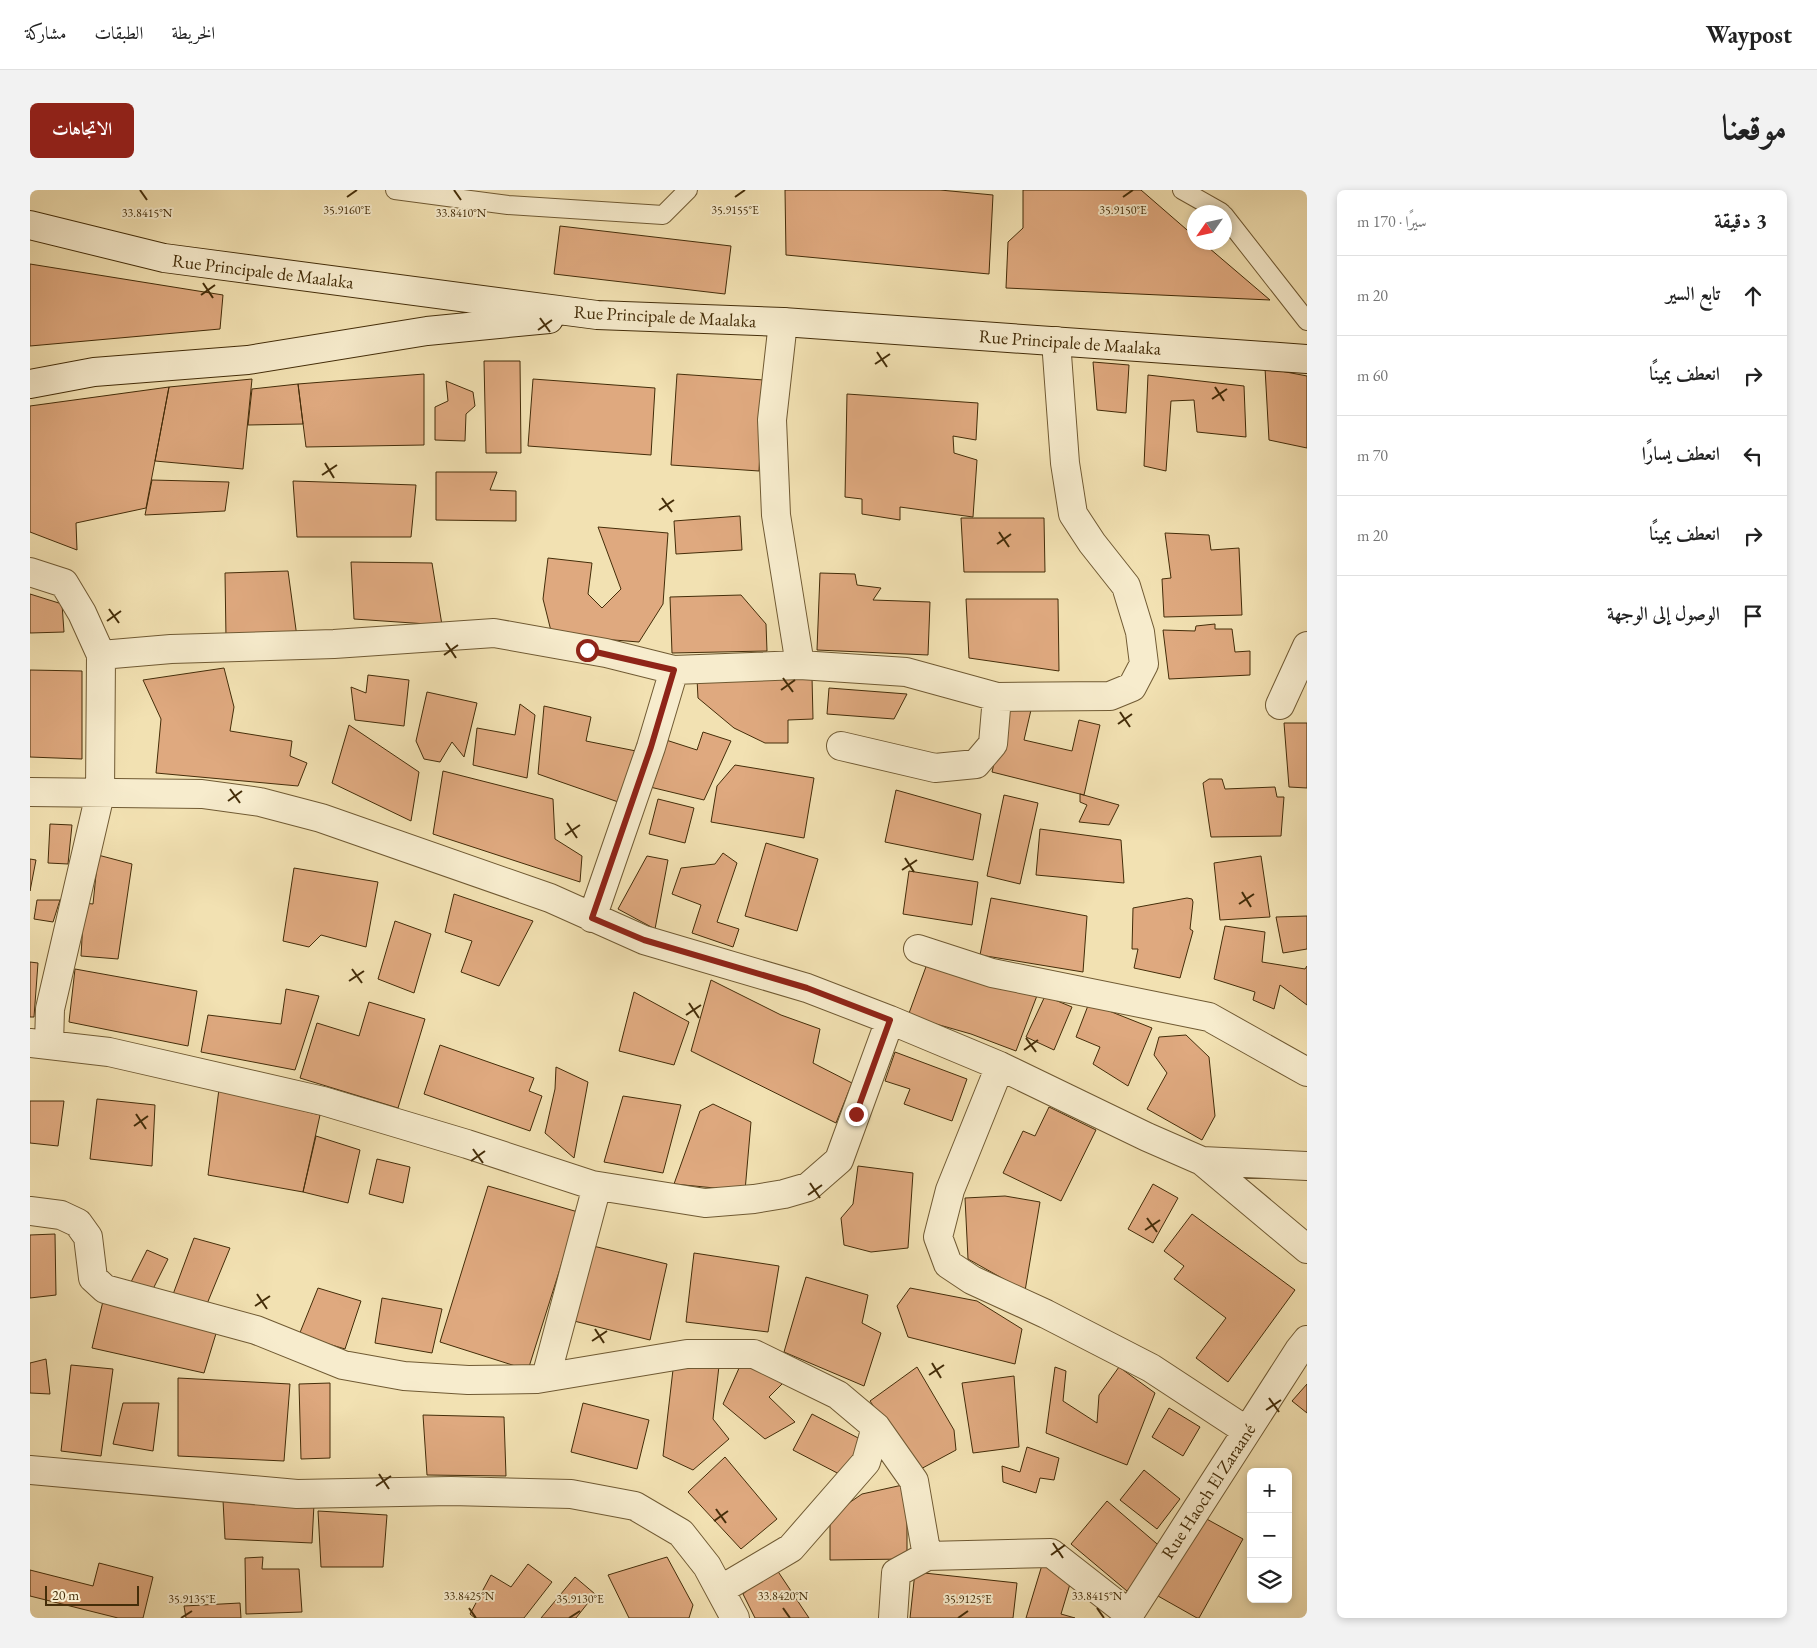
<!DOCTYPE html>
<html lang="ar">
<meta charset="utf-8">
<style>
:root{--surface:#fff;--page:#f2f2f2;--text:#222;--muted:#767676;--line:#e0e0e0;--accent:#8f2418}
body{margin:0;font-family:"EB Garamond",Amiri,serif;background:var(--page);color:var(--text);direction:rtl}
.controls{position:absolute;right:15px;bottom:15px;display:grid;overflow:hidden;border-radius:8px;box-shadow:0 2px 8px #0003}
.controls button{width:45px;height:45px;display:grid;place-items:center;padding:0;border:0;border-bottom:1px solid var(--line);background:var(--surface);color:var(--text);font:25px sans-serif}
.compass{position:absolute;left:1157px;top:15px;width:45px;height:45px;border-radius:50%;background:var(--surface);box-shadow:0 2px 8px #0003;rotate:236deg}
.scale{position:absolute;left:15px;bottom:12px;width:94px;box-sizing:border-box;padding-left:5px;border:2px solid #442d09;border-top:0;font-size:14px;line-height:18px;white-space:nowrap;color:#442d09;-webkit-text-stroke:4px #f7eccd;paint-order:stroke}
.stop{position:absolute;width:15px;height:15px;margin:-11px;border:4px solid #8f2418;border-radius:50%;background:#fff}
.stop.end{background:#8f2418;border-color:#fff;box-shadow:0 1px 5px #0008}
.list{margin:0;padding:0;list-style:none}
h2{display:flex;justify-content:space-between;align-items:center;height:65px;margin:0;padding:0 20px;font-size:21px}
h2 small{font-size:16px;font-weight:400;color:var(--muted)}
.list li{display:grid;grid-template-columns:32px 1fr auto;gap:15px;align-items:center;box-sizing:border-box;height:80px;padding:0 20px;border-top:1px solid var(--line)}
.list b{display:block;font-size:19px;white-space:nowrap}
.list em{font-size:16px;font-style:normal;color:var(--muted)}
.icon{flex:none;width:28px;height:28px;fill:none;stroke:currentColor;stroke-width:2;stroke-linecap:round;stroke-linejoin:round}
.map{position:relative;flex:none;width:1277px;height:1428px;overflow:hidden;direction:ltr;border-radius:8px}
header{display:flex;align-items:center;gap:30px;box-sizing:border-box;height:70px;padding:0 25px;background:var(--surface);border-bottom:1px solid var(--line)}
header strong{font-size:24px}
nav{display:flex;gap:28px;margin-inline-start:auto;font-size:18px}
.intro{display:flex;align-items:center;justify-content:space-between;box-sizing:border-box;height:120px;padding:0 30px}
h1{margin:0;font-size:35px}
.button{padding:12px 22px;border-radius:8px;background:var(--accent);color:#fff;font-size:18px;font-weight:700}
main{display:flex;gap:30px;padding:0 30px}
aside{flex:1;background:var(--surface);border-radius:8px;box-shadow:0 2px 8px #0003}
.map>svg:first-child{display:block}
.building{fill:#dfa97f;stroke:#442d09}
.lines{fill:none;stroke-linecap:round;stroke-linejoin:round}
.lane-casing{stroke:#705a33;stroke-width:20}
.street-casing{stroke:#705a33;stroke-width:30}
.secondary-casing{stroke:#442d09;stroke-width:30}
.lane{stroke:#f7eccd;stroke-width:18}
.street{stroke:#f7eccd;stroke-width:28}
.secondary{stroke:#f7eccd;stroke-width:28}
.route{stroke:#8f2418;stroke-width:6}
.ticks{fill:none;stroke:#442d09;stroke-width:2}
.labels{text-anchor:middle;dominant-baseline:central;stroke-width:4;stroke-linejoin:round;paint-order:stroke}
.street-label{font-size:18px;fill:#442d09;stroke:#f7eccd}
.ticks-label{font-size:12px;text-anchor:middle;fill:#442d09;stroke:#f7eccd;stroke-width:4;stroke-linejoin:round;paint-order:stroke}
</style>
<header>
<strong>Waypost</strong>
<nav><a>الخريطة</a><a>الطبقات</a><a>مشاركة</a></nav>
</header>
<div class="intro"><h1>موقعنا</h1><a class="button">الاتجاهات</a></div>
<main>
<aside>
<h2>3 دقيقة<small>سيرًا · 170 m</small></h2>
<ul class="list">
<li><svg class="icon" aria-label="ahead" viewBox="0 0 24 24"><path d="M12 20V5M6 11l6-6 6 6"/></svg><div><b>تابع السير</b></div><em>20 m</em></li>
<li><svg class="icon" aria-label="right" viewBox="0 0 24 24"><path d="M7 20v-9h11M14 6l5 5-5 5"/></svg><div><b>انعطف يمينًا</b></div><em>60 m</em></li>
<li><svg class="icon" aria-label="left" viewBox="0 0 24 24"><path d="M17 20v-9H6M10 6l-5 5 5 5"/></svg><div><b>انعطف يسارًا</b></div><em>70 m</em></li>
<li><svg class="icon" aria-label="right" viewBox="0 0 24 24"><path d="M7 20v-9h11M14 6l5 5-5 5"/></svg><div><b>انعطف يمينًا</b></div><em>20 m</em></li>
<li><svg class="icon" aria-label="arrive" viewBox="0 0 24 24"><path d="M6 21V4h12l-3 4 3 4H6"/></svg><div><b>الوصول إلى الوجهة</b></div></li>
</ul>
</aside>
<div class="map">
<svg width="1277" height="1428" viewBox="0 0 1277 1428">
<rect width="100%" height="100%" fill="#f2e1b2"/>
<filter id="stains"><feTurbulence type="fractalNoise" baseFrequency=".004" numOctaves="4"/><feColorMatrix values="0 0 0 0 .2 0 0 0 0 .09 0 0 0 0 .02 0 0 0 .5 -.17"/></filter>
<radialGradient id="worn" r=".72"><stop offset=".6" stop-color="#630" stop-opacity="0"/><stop offset="1" stop-color="#630" stop-opacity=".3"/></radialGradient>
<path class="building" d="M 755,0 L 910,0 L 963,5 L 959,84 L 756,65 Z
M 993,0 L 1111,0 L 1164,46 L 1164,52 L 1172,52 L 1240,110 L 976,98 L 978,52 L 993,38 Z
M 530,36 L 701,56 L 695,104 L 524,84 Z
M 0,74 L 193,105 L 190,139 L 0,156 Z
M 454,171 L 490,171 L 491,263 L 456,263 Z
M 1063,172 L 1099,175 L 1096,223 L 1067,220 Z
M 1235,178 L 1277,186 L 1277,258 L 1239,250 Z
M 394,184 L 394,255 L 276,257 L 268,194 Z
M 647,184 L 734,190 L 729,281 L 641,275 Z
M 1118,185 L 1214,196 L 1216,247 L 1167,242 L 1164,210 L 1141,211 L 1136,281 L 1114,276 Z
M 222,189 L 213,279 L 125,271 L 139,197 Z
M 503,189 L 625,198 L 621,265 L 498,256 Z
M 416,191 L 443,202 L 445,216 L 436,224 L 435,251 L 405,250 L 405,217 L 418,211 Z
M 268,194 L 273,234 L 218,235 L 222,199 Z
M 139,197 L 116,318 L 46,333 L 47,360 L 0,342 L 0,216 Z
M 817,204 L 948,213 L 946,250 L 923,246 L 924,263 L 947,270 L 943,327 L 870,317 L 870,330 L 832,324 L 832,309 L 815,307 Z
M 406,282 L 467,282 L 460,300 L 486,301 L 486,331 L 406,330 Z
M 122,290 L 199,292 L 195,321 L 115,325 Z
M 263,291 L 386,295 L 381,347 L 267,347 Z
M 710,326 L 712,360 L 646,364 L 644,331 Z
M 931,328 L 1014,328 L 1015,382 L 934,382 Z
M 568,337 L 638,343 L 633,414 L 609,452 L 522,445 L 513,409 L 518,368 L 562,373 L 558,404 L 572,418 L 591,399 Z
M 1135,343 L 1179,345 L 1181,360 L 1209,358 L 1212,425 L 1134,427 L 1132,389 L 1141,388 Z
M 321,372 L 402,373 L 412,435 L 324,429 Z
M 258,381 L 267,447 L 196,448 L 195,383 Z
M 790,383 L 825,384 L 827,395 L 851,398 L 843,410 L 900,412 L 898,465 L 787,460 Z
M 0,404 L 32,414 L 34,442 L 0,443 Z
M 711,405 L 736,434 L 737,461 L 642,463 L 640,407 Z
M 936,409 L 1028,409 L 1029,481 L 939,468 Z
M 1185,434 L 1185,439 L 1202,439 L 1205,462 L 1220,461 L 1220,485 L 1139,489 L 1133,440 L 1165,441 L 1166,436 Z
M 194,478 L 204,517 L 200,541 L 262,551 L 260,566 L 277,573 L 268,596 L 126,583 L 131,529 L 113,490 Z
M 0,480 L 52,481 L 52,569 L 0,567 Z
M 338,485 L 379,490 L 374,536 L 325,530 L 321,497 L 336,503 Z
M 782,487 L 783,529 L 758,530 L 758,553 L 735,553 L 704,538 L 668,508 L 667,489 Z
M 799,498 L 877,504 L 864,529 L 797,524 Z
M 397,502 L 447,513 L 434,567 L 422,552 L 410,572 L 394,569 L 386,551 Z
M 490,514 L 505,525 L 497,588 L 443,575 L 447,538 L 485,545 Z
M 978,515 L 1001,520 L 994,550 L 1042,561 L 1049,530 L 1070,535 L 1054,605 L 962,582 Z
M 514,516 L 561,527 L 556,551 L 606,561 L 594,614 L 508,584 Z
M 1254,533 L 1277,533 L 1277,598 L 1259,597 Z
M 319,535 L 389,582 L 381,631 L 302,593 Z
M 673,542 L 701,551 L 674,610 L 620,597 L 636,550 L 667,560 Z
M 705,575 L 784,588 L 774,648 L 681,632 L 687,596 Z
M 413,581 L 523,609 L 525,649 L 552,666 L 550,692 L 403,644 Z
M 1179,589 L 1192,589 L 1195,599 L 1245,597 L 1247,607 L 1254,607 L 1251,646 L 1181,647 L 1173,593 Z
M 866,600 L 951,624 L 943,670 L 855,652 Z
M 1050,604 L 1089,615 L 1079,635 L 1049,632 L 1057,615 L 1050,612 Z
M 974,605 L 1008,613 L 990,694 L 957,686 Z
M 628,609 L 664,618 L 655,653 L 619,644 Z
M 20,634 L 42,635 L 38,674 L 18,673 Z
M 1010,639 L 1091,650 L 1094,693 L 1006,685 Z
M 736,653 L 788,669 L 767,741 L 715,726 Z
M 693,663 L 707,673 L 687,732 L 709,739 L 703,757 L 662,743 L 671,715 L 642,704 L 651,678 L 685,674 Z
M 68,665 L 102,674 L 88,769 L 51,766 L 54,713 L 63,714 Z
M 617,666 L 638,670 L 625,739 L 588,719 Z
M 1231,666 L 1240,727 L 1190,730 L 1184,673 Z
M 0,669 L 6,670 L 0,701 Z
M 264,678 L 348,692 L 336,757 L 291,745 L 279,757 L 253,751 Z
M 879,681 L 948,692 L 942,735 L 873,724 Z
M 424,704 L 503,731 L 469,796 L 431,782 L 442,751 L 415,742 Z
M 961,708 L 1057,726 L 1053,782 L 950,765 Z
M 1157,708 L 1162,709 L 1163,712 L 1160,739 L 1163,741 L 1150,788 L 1104,778 L 1108,759 L 1102,759 L 1103,718 Z
M 7,710 L 30,710 L 23,732 L 4,729 Z
M 1277,726 L 1277,759 L 1253,763 L 1246,727 Z
M 365,731 L 401,744 L 384,803 L 348,789 Z
M 1195,736 L 1235,742 L 1232,772 L 1275,779 L 1277,776 L 1277,815 L 1250,795 L 1244,819 L 1223,810 L 1225,802 L 1184,789 Z
M 901,763 L 1008,803 L 986,861 L 941,844 L 878,826 Z
M 0,772 L 8,773 L 4,827 L 0,827 Z
M 45,779 L 167,801 L 158,856 L 39,832 Z
M 681,790 L 751,825 L 790,839 L 783,873 L 822,893 L 806,933 L 661,861 Z
M 256,799 L 289,806 L 265,880 L 171,862 L 178,825 L 251,834 Z
M 604,802 L 659,832 L 644,875 L 589,861 Z
M 1015,806 L 1042,817 L 1024,860 L 996,847 Z
M 339,812 L 395,829 L 368,918 L 270,888 L 287,833 L 329,846 Z
M 1059,813 L 1122,838 L 1098,896 L 1063,874 L 1070,857 L 1046,847 Z
M 1156,845 L 1179,867 L 1185,926 L 1172,950 L 1117,919 L 1137,883 L 1124,865 L 1129,847 Z
M 410,855 L 504,888 L 499,901 L 512,906 L 500,941 L 394,904 Z
M 865,862 L 937,889 L 922,931 L 874,914 L 880,899 L 855,891 Z
M 526,877 L 558,892 L 544,968 L 515,943 L 525,899 Z
M 189,899 L 290,925 L 273,1002 L 178,985 Z
M 593,906 L 651,915 L 633,983 L 574,972 Z
M 67,909 L 125,915 L 122,976 L 60,969 Z
M 0,911 L 34,911 L 28,956 L 0,953 Z
M 683,914 L 721,932 L 715,1001 L 644,994 L 670,921 Z
M 1019,917 L 1066,940 L 1031,1011 L 973,983 L 993,941 L 1005,946 Z
M 286,946 L 330,960 L 318,1013 L 273,1002 Z
M 347,969 L 380,977 L 373,1013 L 339,1004 Z
M 828,976 L 883,983 L 878,1058 L 841,1062 L 814,1055 L 811,1028 L 823,1014 Z
M 1123,994 L 1148,1008 L 1123,1053 L 1098,1039 Z
M 458,996 L 548,1022 L 498,1180 L 410,1152 Z
M 975,1006 L 1010,1012 L 995,1101 L 938,1069 L 935,1008 Z
M 1162,1024 L 1265,1100 L 1198,1192 L 1166,1168 L 1196,1128 L 1144,1089 L 1154,1076 L 1134,1061 Z
M 25,1044 L 26,1105 L 0,1108 L 0,1045 Z
M 164,1048 L 200,1058 L 172,1126 L 142,1107 Z
M 559,1055 L 637,1074 L 620,1150 L 540,1130 Z
M 117,1060 L 138,1069 L 121,1103 L 99,1096 Z
M 664,1063 L 749,1076 L 738,1142 L 656,1132 Z
M 776,1087 L 838,1105 L 832,1133 L 851,1143 L 834,1196 L 754,1162 Z
M 288,1098 L 331,1111 L 315,1159 L 269,1145 Z
M 880,1098 L 947,1111 L 992,1139 L 985,1174 L 878,1147 L 867,1116 Z
M 352,1108 L 412,1119 L 402,1163 L 345,1153 Z
M 73,1111 L 188,1137 L 174,1183 L 62,1158 Z
M 714,1167 L 759,1187 L 739,1207 L 765,1232 L 735,1249 L 693,1214 Z
M 16,1169 L 20,1204 L 0,1203 L 0,1173 Z
M 644,1171 L 689,1176 L 683,1229 L 699,1249 L 663,1280 L 633,1266 Z
M 41,1175 L 83,1179 L 71,1266 L 31,1261 Z
M 887,1177 L 924,1240 L 926,1260 L 887,1281 L 840,1211 Z
M 1025,1177 L 1036,1181 L 1033,1211 L 1067,1233 L 1069,1205 L 1089,1177 L 1125,1203 L 1097,1275 L 1016,1243 Z
M 984,1186 L 989,1257 L 943,1263 L 932,1193 Z
M 148,1188 L 260,1194 L 254,1271 L 148,1266 Z
M 300,1193 L 300,1268 L 271,1269 L 269,1194 Z
M 1277,1194 L 1277,1223 L 1262,1211 Z
M 93,1213 L 129,1213 L 123,1261 L 83,1254 Z
M 553,1213 L 619,1230 L 607,1279 L 541,1262 Z
M 1139,1218 L 1170,1237 L 1153,1266 L 1122,1247 Z
M 782,1224 L 832,1250 L 813,1286 L 763,1260 Z
M 393,1225 L 474,1227 L 476,1286 L 397,1285 Z
M 997,1257 L 1029,1268 L 1024,1290 L 1010,1288 L 1006,1303 L 973,1292 L 972,1276 L 990,1282 Z
M 695,1267 L 747,1329 L 711,1359 L 658,1302 Z
M 1114,1280 L 1150,1309 L 1127,1339 L 1090,1310 Z
M 877,1294 L 877,1369 L 800,1370 L 800,1326 L 832,1304 Z
M 193,1310 L 284,1314 L 282,1353 L 195,1349 Z
M 1077,1311 L 1133,1359 L 1097,1401 L 1041,1354 Z
M 288,1321 L 357,1325 L 353,1377 L 291,1377 Z
M 1173,1327 L 1213,1349 L 1169,1428 L 1167,1428 L 1128,1406 Z
M 233,1367 L 232,1379 L 269,1379 L 272,1422 L 216,1424 L 215,1368 Z
M 637,1367 L 663,1415 L 659,1428 L 599,1428 L 578,1385 Z
M 69,1373 L 123,1387 L 113,1428 L 88,1428 L 0,1406 L 0,1380 L 63,1396 Z
M 498,1374 L 522,1392 L 494,1428 L 445,1428 L 440,1424 L 461,1385 L 481,1397 Z
M 1012,1375 L 1043,1384 L 1031,1424 L 1045,1428 L 996,1428 Z
M 745,1377 L 779,1428 L 725,1428 L 713,1404 Z
M 885,1382 L 987,1393 L 983,1428 L 880,1428 Z
M 545,1387 L 565,1404 L 546,1428 L 511,1428 Z
M 210,1413 L 211,1428 L 156,1428 L 154,1416 Z"/>
<g class="lines">
<defs>
<path id="lane" d="M 365,0 L 478,15 L 633,25 L 658,0
M 1152,0 L 1191,22
M 1194,25 L 1277,131"/>
<path id="street" d="M 0,382 L 34,393 L 52,423 L 71,465 L 70,604 L 20,819 L 19,855
M 71,465 L 141,459 L 304,454 L 464,443 L 576,463 L 644,480
M 770,475 L 876,482 L 967,507 L 1080,506 L 1102,497 L 1114,474 L 1110,442 L 1096,396 L 1062,353 L 1043,324 L 1035,273 L 1026,151
M 1250,515 L 1277,456
M 811,556 L 905,578 L 946,574 L 963,554 L 967,507
M 0,602 L 172,604 L 230,612 L 291,628 L 520,708 L 614,750 L 777,798 L 860,830 L 970,876 L 1117,947 L 1172,971 L 1277,1059
M 562,728 L 621,557 L 644,480 L 770,475 L 746,325 L 742,230 L 753,132
M 888,759 L 962,783 L 1179,827 L 1277,882
M 0,853 L 79,862 L 293,911 L 437,954 L 562,995 L 675,1013 L 724,1009 L 754,1004 L 778,997 L 809,970 L 860,830
M 970,876 L 920,1000 L 908,1047 L 918,1074 L 942,1090 L 1016,1124 L 1121,1178 L 1217,1241
M 1172,971 L 1277,976
M 0,1021 L 31,1025 L 48,1033 L 58,1047 L 63,1088 L 75,1099 L 226,1140 L 313,1175 L 374,1186 L 438,1190 L 507,1189 L 657,1164 L 724,1164 L 808,1205 L 846,1237 L 884,1291 L 897,1366 L 1021,1363 L 1099,1424
M 516,1187 L 567,996
M 0,1280 L 267,1304 L 421,1301 L 541,1304 L 605,1316 L 651,1343 L 677,1376 L 705,1428
M 690,1400 L 761,1358 L 836,1272 L 846,1237
M 863,1428 L 866,1383 L 897,1366
M 1097,1428 L 1269,1160 L 1277,1150"/>
<path id="secondary" d="M 0,35 L 134,68 L 567,125 L 753,132 L 1277,169
M 0,194 L 64,182 L 218,170 L 397,141 L 519,129"/>
</defs>
<use href="#lane" class="lane-casing"/>
<use href="#street" class="street-casing"/>
<use href="#secondary" class="secondary-casing"/>
<use href="#lane" class="lane"/>
<use href="#street" class="street"/>
<use href="#secondary" class="secondary"/>
</g>
<g class="lines">
<path class="route" d="M 557,460 L 644,480 L 621,557 L 562,728 L 614,750 L 777,798 L 860,830 L 826,924"/>
</g>
<path class="ticks" d="M 110,0 L 117,10M 424,0 L 431,10M 317,7 L 327,0M 705,7 L 715,0M 1093,7 L 1103,0M 173,93 L 183,108M 171,105 L 185,95M 510,128 L 520,142M 508,140 L 522,130M 847,162 L 857,177M 845,174 L 860,164M 1185,197 L 1194,211M 1182,209 L 1197,199M 295,273 L 304,288M 292,285 L 307,275M 632,308 L 642,322M 629,320 L 644,310M 969,342 L 979,357M 967,354 L 981,344M 79,419 L 89,433M 77,431 L 91,421M 416,453 L 426,468M 414,465 L 428,455M 753,488 L 763,502M 751,500 L 765,490M 1090,522 L 1100,537M 1088,534 L 1102,524M 200,599 L 210,613M 198,611 L 212,601M 537,633 L 547,648M 535,645 L 550,635M 875,668 L 884,682M 872,680 L 887,670M 1212,702 L 1221,717M 1209,714 L 1224,704M 322,779 L 332,793M 319,791 L 334,781M 659,813 L 669,828M 656,825 L 671,815M 996,848 L 1006,862M 994,860 L 1008,850M 106,924 L 116,939M 104,936 L 118,926M 443,959 L 453,973M 441,971 L 455,961M 780,993 L 790,1008M 778,1005 L 792,995M 1117,1028 L 1127,1042M 1115,1040 L 1130,1030M 227,1104 L 237,1119M 225,1116 L 240,1106M 565,1139 L 574,1153M 562,1151 L 577,1141M 902,1173 L 911,1188M 899,1185 L 914,1175M 1239,1208 L 1249,1222M 1236,1220 L 1251,1210M 349,1284 L 359,1299M 346,1296 L 361,1286M 686,1319 L 696,1333M 684,1331 L 698,1321M 1023,1353 L 1033,1368M 1021,1365 L 1035,1355M 439,1418 L 446,1428M 753,1418 L 760,1428M 1067,1418 L 1074,1428M 151,1428 L 162,1421M 539,1428 L 550,1421M 928,1428 L 938,1421"/>
<g class="labels">
<g class="street-label">
<text transform="translate(233 81) rotate(7)">Rue Principale de Maalaka</text>
<text transform="translate(635 126) rotate(3)">Rue Principale de Maalaka</text>
<text transform="translate(1040 152) rotate(4)">Rue Principale de Maalaka</text>
<text transform="translate(1178 1301) rotate(-57)">Rue Haoch El Zaraané</text>
</g>
</g>
<g class="ticks-label">
<text x="317" y="24">35.9160°E</text>
<text x="705" y="24">35.9155°E</text>
<text x="1093" y="24">35.9150°E</text>
<text x="117" y="27">33.8415°N</text>
<text x="431" y="27">33.8410°N</text>
<text x="439" y="1410">33.8425°N</text>
<text x="753" y="1410">33.8420°N</text>
<text x="1067" y="1410">33.8415°N</text>
<text x="162" y="1413">35.9135°E</text>
<text x="550" y="1413">35.9130°E</text>
<text x="938" y="1413">35.9125°E</text>
</g>
<rect width="100%" height="100%" filter="url(#stains)"/>
<rect width="100%" height="100%" fill="url(#worn)"/>
</svg>
<div class="controls">
<button>+</button>
<button>−</button>
<button><svg class="icon" aria-label="layers" viewBox="0 0 24 24"><path d="M12 4l9 5-9 5-9-5zM3 14l9 5 9-5"/></svg></button>
</div>
<svg class="compass" viewBox="-18 -18 36 36"><path d="M0-13l5 13h-10z" fill="#e53935"/><path d="M0 13l5-13h-10z" fill="#767676"/></svg>
<div class="scale">20 m</div>
<div class="stop" style="left:557px;top:460px"></div>
<div class="stop end" style="left:826px;top:924px"></div>
</div>
</main>
